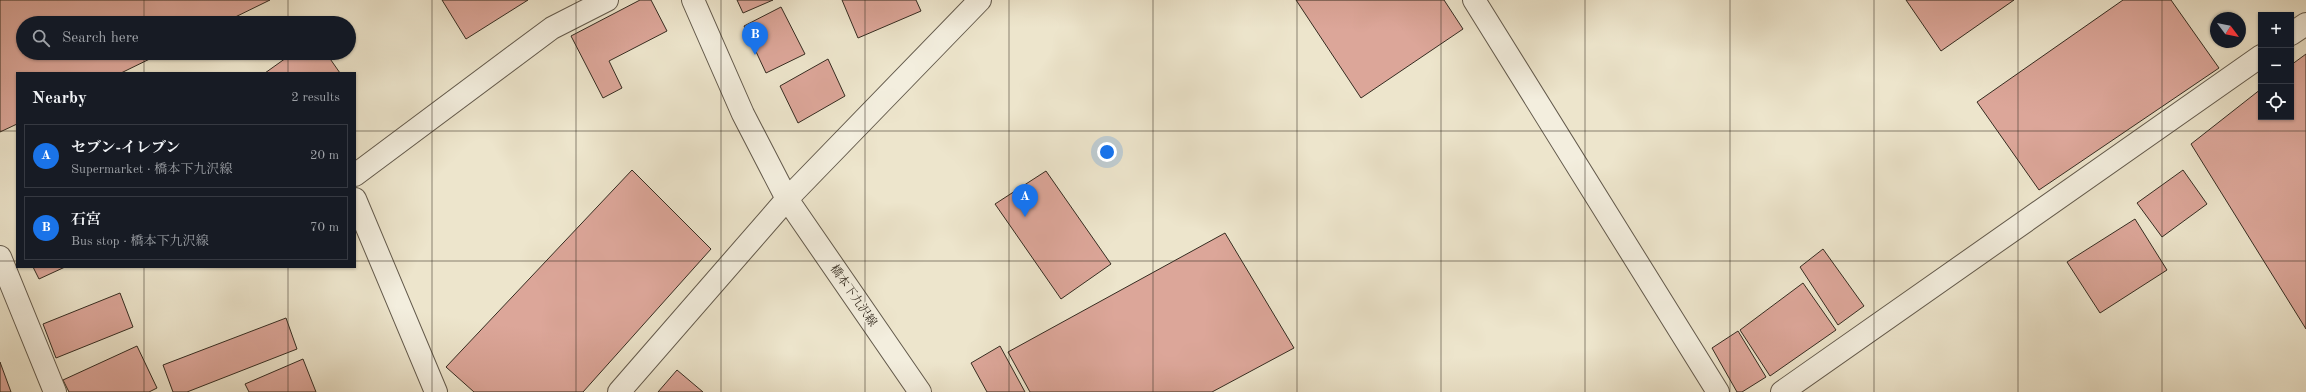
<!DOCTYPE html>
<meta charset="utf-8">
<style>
:root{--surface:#171b24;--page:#242831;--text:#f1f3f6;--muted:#9ea1a6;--line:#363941;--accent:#1a73e8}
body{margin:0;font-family:"Old Standard TT","Noto Serif JP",serif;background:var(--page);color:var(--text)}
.controls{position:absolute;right:12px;top:12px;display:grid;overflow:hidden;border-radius:0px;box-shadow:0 1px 3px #0004}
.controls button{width:36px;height:36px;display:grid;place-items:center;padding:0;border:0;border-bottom:1px solid var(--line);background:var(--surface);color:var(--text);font:20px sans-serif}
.compass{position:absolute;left:2210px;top:12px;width:36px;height:36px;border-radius:50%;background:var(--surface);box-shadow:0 1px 3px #0004;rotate:122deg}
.you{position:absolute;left:1107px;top:152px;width:14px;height:14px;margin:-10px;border:3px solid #fff;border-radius:50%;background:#1a73e8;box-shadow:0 0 0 6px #1a73e833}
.badge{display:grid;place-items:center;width:26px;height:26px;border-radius:50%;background:var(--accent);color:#fff;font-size:13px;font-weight:700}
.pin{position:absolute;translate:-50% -33px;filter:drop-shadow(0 1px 2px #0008)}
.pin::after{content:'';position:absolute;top:21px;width:14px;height:12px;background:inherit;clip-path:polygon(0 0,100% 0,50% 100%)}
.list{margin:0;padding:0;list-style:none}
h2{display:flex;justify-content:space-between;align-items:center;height:52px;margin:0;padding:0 16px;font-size:17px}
h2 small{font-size:13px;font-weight:400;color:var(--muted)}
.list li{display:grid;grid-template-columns:26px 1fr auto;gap:12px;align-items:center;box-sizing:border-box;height:64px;margin:0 8px 8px;padding:0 8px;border:1px solid var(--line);border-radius:0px}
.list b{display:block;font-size:15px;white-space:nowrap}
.list p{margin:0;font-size:13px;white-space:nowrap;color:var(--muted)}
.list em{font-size:13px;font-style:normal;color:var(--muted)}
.icon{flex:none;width:22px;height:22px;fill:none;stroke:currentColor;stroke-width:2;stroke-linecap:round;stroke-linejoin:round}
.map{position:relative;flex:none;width:2306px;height:392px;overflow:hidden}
.search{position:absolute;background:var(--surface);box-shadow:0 1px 3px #0004;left:16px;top:16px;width:340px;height:44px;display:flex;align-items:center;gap:10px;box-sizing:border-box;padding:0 14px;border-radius:22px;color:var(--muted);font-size:15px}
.panel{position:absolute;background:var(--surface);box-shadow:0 1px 3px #0004;left:16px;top:72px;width:340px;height:196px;border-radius:0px}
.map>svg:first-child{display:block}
.building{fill:#dca699;stroke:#352c21}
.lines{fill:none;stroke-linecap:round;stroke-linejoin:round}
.minor-casing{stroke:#635a4c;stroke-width:24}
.minor{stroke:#f3eede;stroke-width:22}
.grid{fill:none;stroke:#352c21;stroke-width:1;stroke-opacity:0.55}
.labels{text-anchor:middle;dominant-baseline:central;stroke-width:3;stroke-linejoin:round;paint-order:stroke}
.street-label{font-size:12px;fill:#352c21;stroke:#f3eede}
</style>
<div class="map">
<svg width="2306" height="392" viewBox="0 0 2306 392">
<rect width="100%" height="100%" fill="#ede5cc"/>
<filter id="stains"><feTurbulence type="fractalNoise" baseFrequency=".005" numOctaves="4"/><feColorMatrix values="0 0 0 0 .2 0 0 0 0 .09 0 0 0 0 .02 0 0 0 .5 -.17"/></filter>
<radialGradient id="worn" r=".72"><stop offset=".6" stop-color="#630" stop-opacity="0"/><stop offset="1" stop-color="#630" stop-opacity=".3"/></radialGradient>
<path class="building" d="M 0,0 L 270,0 L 223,23 L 23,23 L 23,53 L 162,53 L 121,73 L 17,73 L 17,124 L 0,132 Z
M 442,0 L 528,0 L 466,39 Z
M 640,0 L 651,0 L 667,31 L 609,61 L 622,88 L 603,98 L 571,36 Z
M 737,0 L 773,0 L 743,13 Z
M 842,0 L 916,0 L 921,11 L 858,38 Z
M 1296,0 L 1444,0 L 1463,29 L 1361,98 Z
M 1906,0 L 2014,0 L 1941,51 Z
M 2123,0 L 2171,0 L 2219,68 L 2039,190 L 1977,102 Z
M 781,7 L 805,54 L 766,73 L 744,26 Z
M 293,53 L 326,53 L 340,73 L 265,73 Z
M 2306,54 L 2306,329 L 2191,144 L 2261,89 L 2261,117 L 2291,117 L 2291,65 Z
M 828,59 L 845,96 L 798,123 L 780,86 Z
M 632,170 L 711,249 L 583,392 L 474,392 L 446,367 Z
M 2183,170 L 2207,204 L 2162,237 L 2137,203 Z
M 1046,171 L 1111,264 L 1061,299 L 995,204 Z
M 2135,219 L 2167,270 L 2100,313 L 2067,262 Z
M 1225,233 L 1294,348 L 1212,392 L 1030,392 L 1008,352 Z
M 1823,249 L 1864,306 L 1838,325 L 1800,267 Z
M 33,267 L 65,267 L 39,279 Z
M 1803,283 L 1836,330 L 1770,376 L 1740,330 Z
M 120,293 L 133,327 L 56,358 L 43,324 Z
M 286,318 L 297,349 L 187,392 L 173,392 L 163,365 Z
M 1738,331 L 1766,377 L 1742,392 L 1737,392 L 1712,348 Z
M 137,346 L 157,388 L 149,392 L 69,392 L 63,380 Z
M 1000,346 L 1025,392 L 987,392 L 971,363 Z
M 303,359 L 316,392 L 249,392 L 245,384 Z
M 0,362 L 11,392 L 0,392 Z
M 677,370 L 703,392 L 658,392 Z"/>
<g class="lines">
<defs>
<path id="minor" d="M 693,0 L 743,114 L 787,199 L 920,392
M 1474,0 L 1718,392
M 2291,34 L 2306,24
M 355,175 L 552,28 L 607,0
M 355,199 L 436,392
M 0,257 L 55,392
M 619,392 L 787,199 L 980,0
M 1782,392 L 2261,56"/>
</defs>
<use href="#minor" class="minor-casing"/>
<use href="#minor" class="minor"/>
</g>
<path class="grid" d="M 144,0 L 144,23M 288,0 L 288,23M 432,0 L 432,392M 576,0 L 576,392M 721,0 L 721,392M 865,0 L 865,392M 1009,0 L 1009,392M 1153,0 L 1153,392M 1297,0 L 1297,392M 1441,0 L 1441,392M 1585,0 L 1585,392M 1730,0 L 1730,392M 1874,0 L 1874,392M 2018,0 L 2018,392M 2162,0 L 2162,392M 144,53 L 144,73M 288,53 L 288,73M 0,131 L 17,131M 355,131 L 2306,131M 0,261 L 17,261M 355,261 L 2306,261M 144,267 L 144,392M 288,267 L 288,392"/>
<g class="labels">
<g class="street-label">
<text transform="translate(853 296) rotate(55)">橋本下九沢線</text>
</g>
</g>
<rect width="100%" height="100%" filter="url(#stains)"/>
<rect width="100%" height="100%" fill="url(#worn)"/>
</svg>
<div class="controls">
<button>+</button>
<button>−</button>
<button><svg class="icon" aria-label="locate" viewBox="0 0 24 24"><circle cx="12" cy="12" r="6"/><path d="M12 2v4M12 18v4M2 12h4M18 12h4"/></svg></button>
</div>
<svg class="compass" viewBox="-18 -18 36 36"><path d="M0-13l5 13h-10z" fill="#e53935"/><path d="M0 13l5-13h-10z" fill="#9ea1a6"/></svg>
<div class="you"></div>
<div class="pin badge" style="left:1025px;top:217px">A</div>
<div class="pin badge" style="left:755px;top:55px">B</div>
<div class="search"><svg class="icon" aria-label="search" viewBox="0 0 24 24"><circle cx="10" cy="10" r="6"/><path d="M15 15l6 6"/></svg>Search here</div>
<section class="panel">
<h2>Nearby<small>2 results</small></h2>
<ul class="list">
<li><span class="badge">A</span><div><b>セブン-イレブン</b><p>Supermarket · 橋本下九沢線</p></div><em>20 m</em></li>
<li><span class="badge">B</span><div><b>石宮</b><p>Bus stop · 橋本下九沢線</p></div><em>70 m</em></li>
</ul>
</section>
</div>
